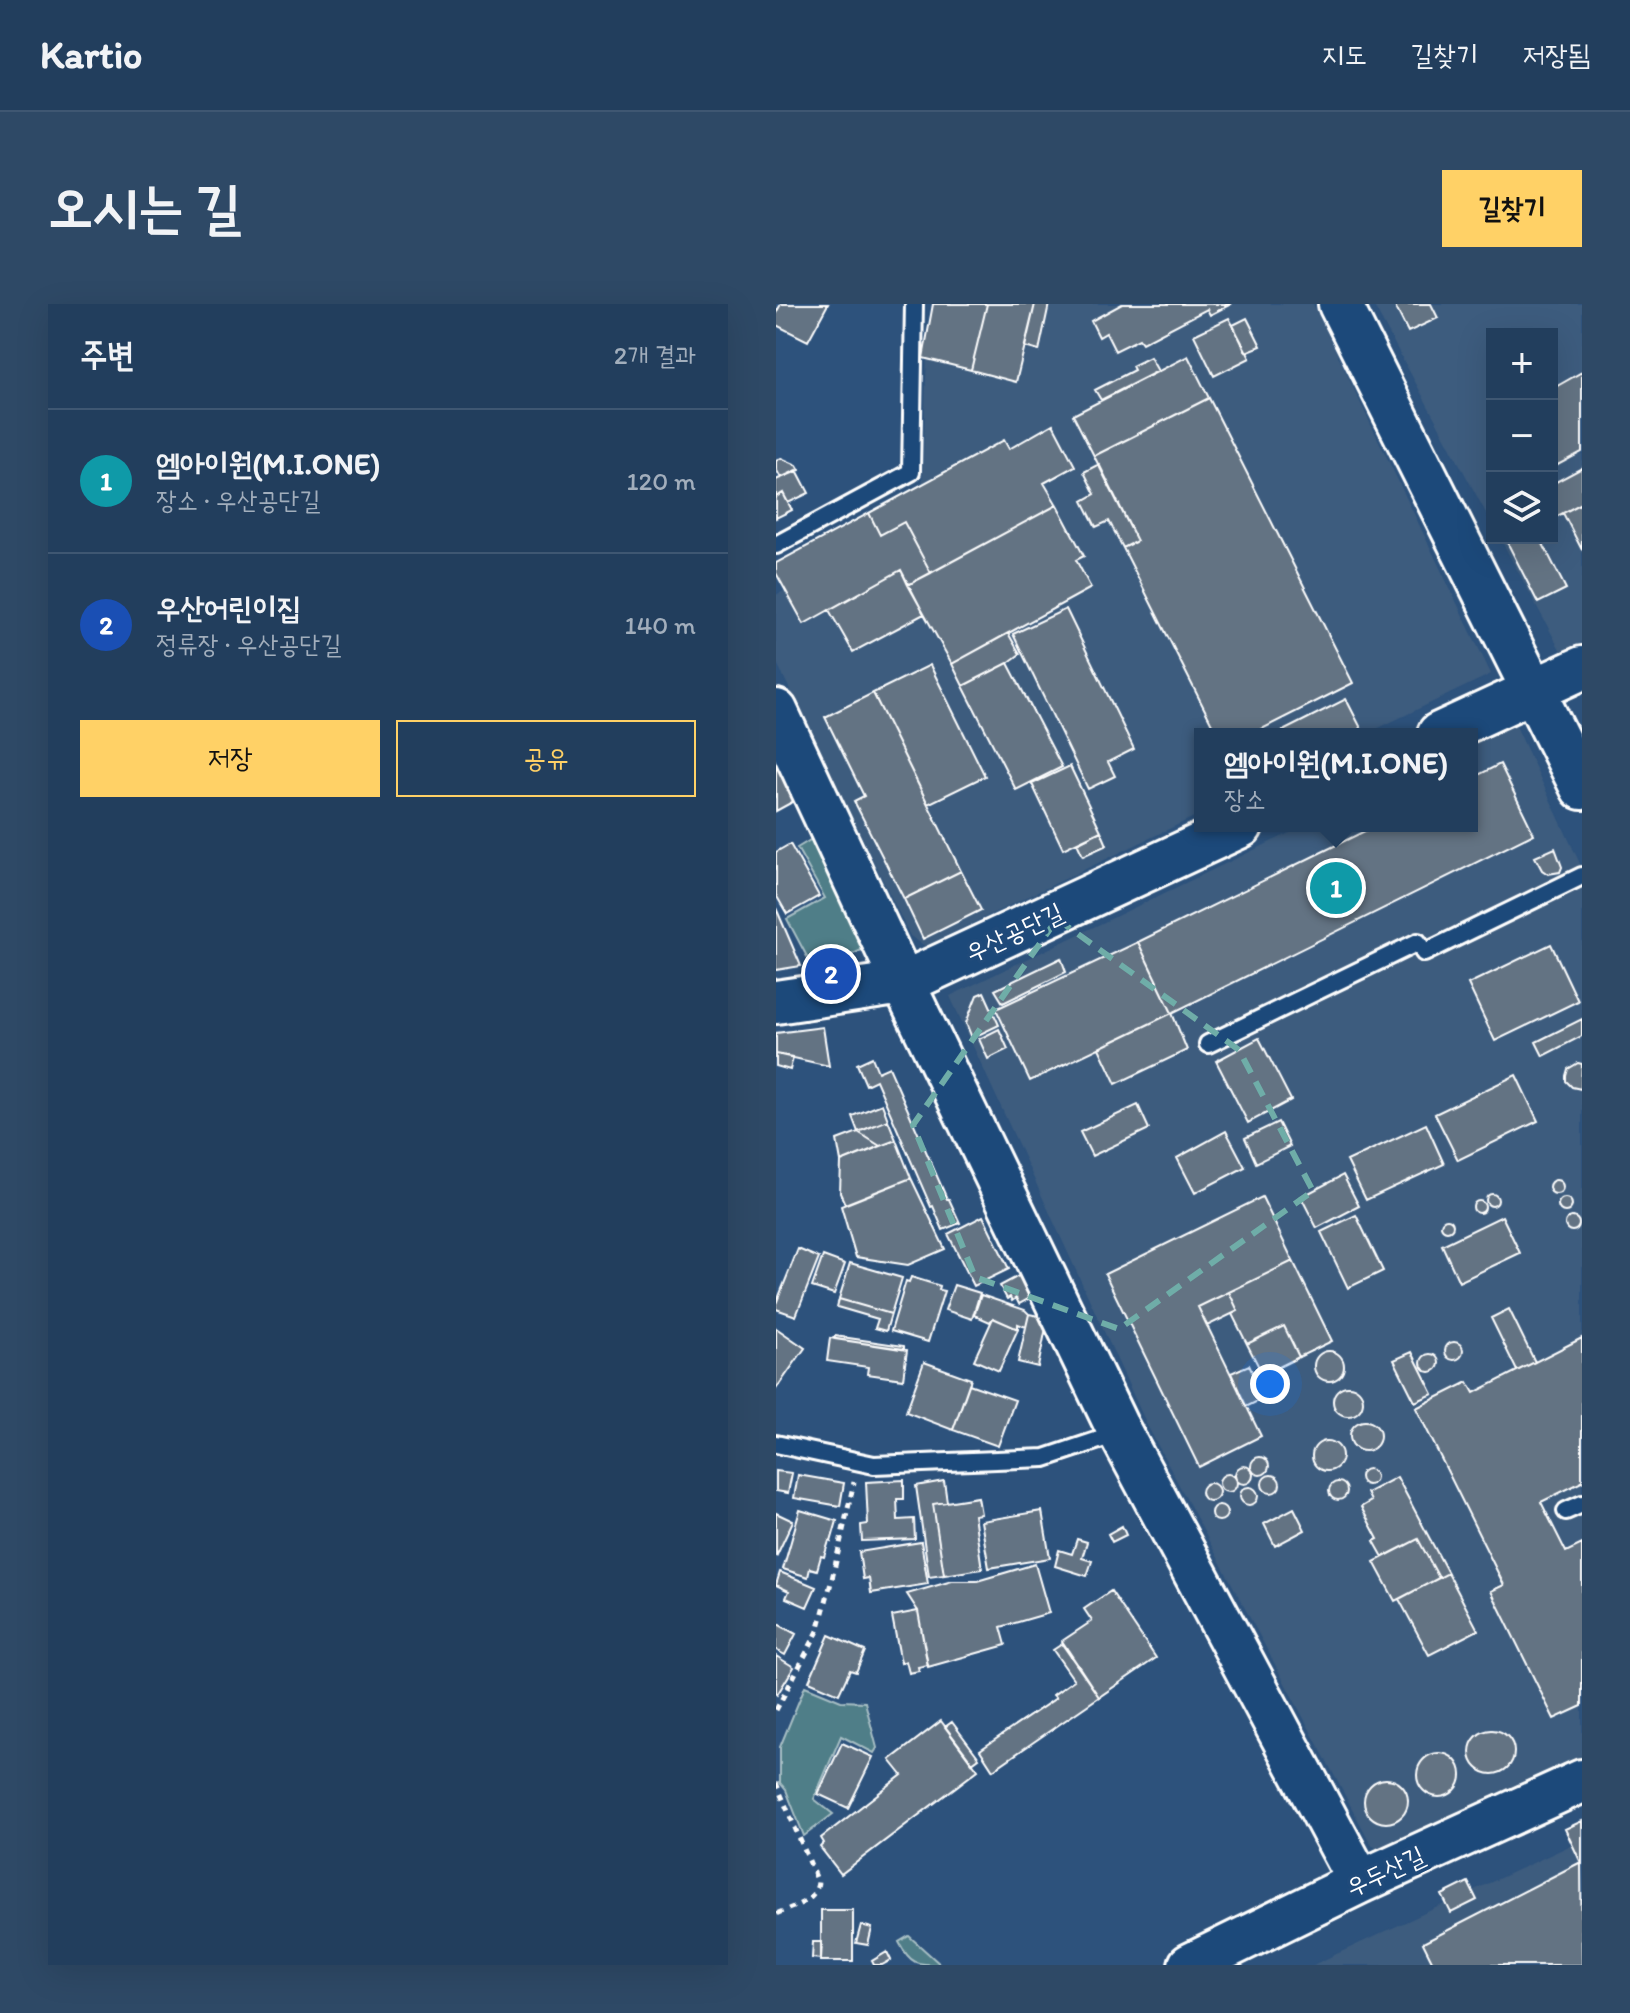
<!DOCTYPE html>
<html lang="ko">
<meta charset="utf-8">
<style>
:root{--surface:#223e5d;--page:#2e4966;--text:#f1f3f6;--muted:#a2aebc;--line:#3f5772;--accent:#ffd166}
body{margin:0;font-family:Itim,"Poor Story",sans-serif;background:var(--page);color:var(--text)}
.controls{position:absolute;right:24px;top:24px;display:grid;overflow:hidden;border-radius:0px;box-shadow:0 8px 32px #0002}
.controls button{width:72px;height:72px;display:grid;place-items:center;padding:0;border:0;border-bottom:2px solid var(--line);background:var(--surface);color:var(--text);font:40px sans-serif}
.you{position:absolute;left:494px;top:1080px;width:28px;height:28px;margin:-20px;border:6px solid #fff;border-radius:50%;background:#1a73e8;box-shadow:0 0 0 12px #1a73e833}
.badge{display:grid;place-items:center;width:52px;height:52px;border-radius:50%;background:var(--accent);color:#fff;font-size:26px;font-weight:700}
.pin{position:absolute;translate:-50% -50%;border:4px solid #fff;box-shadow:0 2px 8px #0006}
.popup{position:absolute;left:418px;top:424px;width:284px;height:104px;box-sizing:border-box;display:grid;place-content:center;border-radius:0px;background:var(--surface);filter:drop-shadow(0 2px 6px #0005);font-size:26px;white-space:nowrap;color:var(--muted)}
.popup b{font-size:30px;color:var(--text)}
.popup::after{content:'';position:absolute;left:50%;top:100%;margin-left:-16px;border:16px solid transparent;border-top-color:var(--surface)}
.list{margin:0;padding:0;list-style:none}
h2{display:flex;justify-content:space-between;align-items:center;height:104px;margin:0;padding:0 32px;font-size:34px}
h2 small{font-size:26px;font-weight:400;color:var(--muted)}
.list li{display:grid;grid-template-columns:52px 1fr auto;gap:24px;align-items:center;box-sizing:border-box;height:144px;padding:0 32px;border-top:2px solid var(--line)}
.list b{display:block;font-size:30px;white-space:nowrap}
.list p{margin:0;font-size:26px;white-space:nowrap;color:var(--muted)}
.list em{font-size:26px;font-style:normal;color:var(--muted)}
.actions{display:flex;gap:16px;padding:24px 32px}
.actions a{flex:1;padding:18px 0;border:2px solid var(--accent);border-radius:0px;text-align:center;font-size:28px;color:var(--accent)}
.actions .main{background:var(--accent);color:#111}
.icon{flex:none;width:44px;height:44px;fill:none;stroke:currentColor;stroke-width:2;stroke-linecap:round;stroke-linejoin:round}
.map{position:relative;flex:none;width:806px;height:1661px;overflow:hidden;border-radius:0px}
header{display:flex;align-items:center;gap:48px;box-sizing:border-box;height:112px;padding:0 40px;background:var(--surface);border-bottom:2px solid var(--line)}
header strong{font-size:38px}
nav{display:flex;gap:44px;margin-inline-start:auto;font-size:28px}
.intro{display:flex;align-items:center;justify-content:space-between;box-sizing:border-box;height:192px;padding:0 48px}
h1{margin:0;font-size:56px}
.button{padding:20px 36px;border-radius:0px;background:var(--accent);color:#111;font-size:28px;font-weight:700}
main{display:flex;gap:48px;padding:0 48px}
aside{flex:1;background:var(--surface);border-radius:0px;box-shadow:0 8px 32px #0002}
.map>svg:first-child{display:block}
.built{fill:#3d5c7e}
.green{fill:#4f7e88;stroke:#a7bec4;stroke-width:2}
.building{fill:#637383;stroke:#fff;stroke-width:2}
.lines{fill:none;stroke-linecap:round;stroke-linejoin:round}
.service-casing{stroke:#fff;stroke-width:22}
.tertiary-casing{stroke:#fff;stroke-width:48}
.path{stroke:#fff;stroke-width:5;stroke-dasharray:6 6;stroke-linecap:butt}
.service{stroke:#1f4a7a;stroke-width:16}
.tertiary{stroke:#1f4a7a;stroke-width:42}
.marked{fill:none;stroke:#6fada8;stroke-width:6;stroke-dasharray:16 10;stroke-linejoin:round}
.labels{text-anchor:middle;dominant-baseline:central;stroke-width:7;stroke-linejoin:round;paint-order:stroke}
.street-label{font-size:26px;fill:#fff;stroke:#1f4a7a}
</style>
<header>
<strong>Kartio</strong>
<nav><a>지도</a><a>길찾기</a><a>저장됨</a></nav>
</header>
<div class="intro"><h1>오시는 길</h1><a class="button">길찾기</a></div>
<main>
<aside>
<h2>주변<small>2개 결과</small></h2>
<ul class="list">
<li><span class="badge" style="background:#0f9aa8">1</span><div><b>엠아이원(M.I.ONE)</b><p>장소 · 우산공단길</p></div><em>120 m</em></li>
<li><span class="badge" style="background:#1a4fb4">2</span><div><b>우산어린이집</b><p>정류장 · 우산공단길</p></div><em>140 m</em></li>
</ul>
<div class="actions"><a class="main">저장</a><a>공유</a></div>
</aside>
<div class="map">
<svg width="806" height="1661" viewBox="0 0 806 1661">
<rect width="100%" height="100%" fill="#2d527c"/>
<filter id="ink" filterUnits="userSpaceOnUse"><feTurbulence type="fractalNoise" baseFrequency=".0125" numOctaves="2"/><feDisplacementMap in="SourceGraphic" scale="16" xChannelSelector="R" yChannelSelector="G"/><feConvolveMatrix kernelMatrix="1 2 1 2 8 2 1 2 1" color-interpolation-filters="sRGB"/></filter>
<g filter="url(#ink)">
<path class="built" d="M 160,0 L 537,0 L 715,370 L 590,430 L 424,430 L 424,510 L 149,642 L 134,632 L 0,357 L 0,291 L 145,215 L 151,49 Z
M 597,0 L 806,0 L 806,341 L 786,349 L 724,234 L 776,234 L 776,30 L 716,30 L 716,220 Z
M 739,420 L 806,564 L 806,1454 L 605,1548 L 595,1540 L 372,1123 L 174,692 L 528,522 L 696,522 L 696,441 Z
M 806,1536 L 806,1661 L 537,1661 Z"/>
<path class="green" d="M 36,535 L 90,644 L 66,655 L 36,662 L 11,615 L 49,594 L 21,544 Z
M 29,1382 L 65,1397 L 89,1398 L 101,1444 L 98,1449 L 65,1432 L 38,1495 L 57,1510 L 28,1532 L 10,1486 L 4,1479 L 4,1443 Z
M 133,1632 L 165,1661 C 141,1661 134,1660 123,1638 Z"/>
<path class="building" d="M 5,0 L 52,0 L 32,37 L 0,21 L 0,9 Z
M 157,0 L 211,0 L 195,66 L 147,54 Z
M 211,0 L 259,0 L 240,78 L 195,66 Z
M 259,0 L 273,0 L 263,47 L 249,43 Z
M 346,0 L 455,0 L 434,11 L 431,5 L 366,39 L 363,35 L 339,47 L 330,29 L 323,33 L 315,17 Z
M 618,0 L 655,0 L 662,14 L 632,28 Z
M 453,14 L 474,54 L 438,72 L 418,31 Z
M 471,14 L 485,42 L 470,48 L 457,21 Z
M 412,52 L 433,94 L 318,152 L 297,111 Z
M 374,53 L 382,67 L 325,96 L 319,86 L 358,66 L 356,62 Z
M 806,68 L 806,148 L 776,164 L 776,85 Z
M 433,94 L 577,379 L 476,430 L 441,430 L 347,244 L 361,237 L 318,152 Z
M 277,120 L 299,162 L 268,179 L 281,201 L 155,269 L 128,218 L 104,231 L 93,209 L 228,136 L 233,145 Z
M 5,154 L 21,161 L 24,166 L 5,174 L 0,165 L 0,157 Z
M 323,160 L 361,237 L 347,244 L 333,217 L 320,223 L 307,197 L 319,190 L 308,168 Z
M 806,164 L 806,199 L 776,215 L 776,180 Z
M 21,166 L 33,189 L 12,199 L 7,189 L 0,193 L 0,176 Z
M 7,189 L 16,206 L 0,214 L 0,193 Z
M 806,199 L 806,246 L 787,209 Z
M 281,201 L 308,252 L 300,256 L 315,284 L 176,360 L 132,281 Z
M 93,209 L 104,231 L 128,218 L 155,269 L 132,281 L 125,266 L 28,320 L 0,269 L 0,259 Z
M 729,234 L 764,234 L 790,285 L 762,299 Z
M 125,266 L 148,310 L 77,348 L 53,306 Z
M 290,305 L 358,445 L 332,458 L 339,472 L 312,485 L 237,330 Z
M 232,329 L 244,350 L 232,359 L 187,382 L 176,360 Z
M 232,359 L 286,463 L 240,486 L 187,382 Z
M 154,361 L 209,472 L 152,500 L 97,389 Z
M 97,389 L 185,567 L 128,595 L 78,497 L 88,492 L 49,413 Z
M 570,395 L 588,430 L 501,430 Z
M 0,458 L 20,496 L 0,507 Z
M 724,460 L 758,530 L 396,709 L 362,638 L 599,522 L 696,522 L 696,474 Z
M 294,462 L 325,527 L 287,545 L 256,480 Z
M 325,527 L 331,541 L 307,552 L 301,539 Z
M 14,540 L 43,592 L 11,610 L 0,591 L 0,548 Z
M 779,544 L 786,563 L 784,568 L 772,570 L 766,566 L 759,553 Z
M 185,567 L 205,606 L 147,635 L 128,595 Z
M 0,604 L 25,662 L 0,666 Z
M 362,638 L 396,709 L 254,777 L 220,705 Z
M 775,640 L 802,697 L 719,737 L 692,680 Z
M 285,654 L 290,668 L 227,699 L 219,686 Z
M 208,688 L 223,721 L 196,734 L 190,719 L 201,691 Z
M 396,709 L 411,746 L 340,780 L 323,744 Z
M 806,715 L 806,732 L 767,752 L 760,738 Z
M 47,723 L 53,762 L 0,750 L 0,729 Z
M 223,725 L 232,745 L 212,755 L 203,735 Z
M 483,734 L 515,796 L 472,819 L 440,757 Z
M 0,750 L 17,753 L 14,766 L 0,762 Z
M 96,753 L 102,768 L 113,763 L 171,895 L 173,895 L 184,919 L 167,926 L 157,902 L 155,903 L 100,776 L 90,781 L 81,760 Z
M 802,759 L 806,760 L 805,785 L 796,783 L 790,777 L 790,772 L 792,765 Z
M 740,771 L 762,817 L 682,856 L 659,810 Z
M 106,800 L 112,816 L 82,828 L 76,812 Z
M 362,801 L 373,825 L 316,852 L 304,828 Z
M 112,816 L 120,836 L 104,842 L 82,828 Z
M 502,818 L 514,842 L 480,859 L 469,834 Z
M 650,820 L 668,860 L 590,896 L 571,857 Z
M 450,827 L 469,863 L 419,889 L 401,854 Z
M 82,828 L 104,842 L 65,858 L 61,836 Z
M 120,836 L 135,874 L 69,900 L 64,889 L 65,858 Z
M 567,871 L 583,902 L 541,924 L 525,893 Z
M 135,874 L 169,945 L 132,961 L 80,953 L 65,902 Z
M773 883a7 7 0 1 1 14 0a7 7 0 1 1-14 0Z
M710 896a6 6 0 1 1 12 0a6 6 0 1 1-12 0Z
M 486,893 L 517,957 L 422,1003 L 485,1132 L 423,1163 L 329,970 Z
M782 901a7 7 0 1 1 14 0a7 7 0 1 1-14 0Z
M697 903a6 6 0 1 1 12 0a6 6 0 1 1-12 0Z
M 580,911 L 607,967 L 572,984 L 545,928 Z
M 207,912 L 233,965 L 198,982 L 172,930 Z
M 726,912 L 744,949 L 683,978 L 666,941 Z
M789 920a7 7 0 1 1 14 0a7 7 0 1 1-14 0Z
M665 921a6 6 0 1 1 12 0a6 6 0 1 1-12 0Z
M 22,945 L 43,954 L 20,1012 L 0,1005 L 0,1000 Z
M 47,952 L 69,960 L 58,990 L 36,983 Z
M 517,957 L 556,1037 L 523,1053 L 508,1022 L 471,1040 L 456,1010 L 462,1007 L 453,988 Z
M 74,959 L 126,974 L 115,1010 L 63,995 Z
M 250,968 L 261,990 L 243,1000 L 240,994 L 236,997 L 234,993 L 231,995 L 224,982 Z
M 135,973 L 164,982 L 163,986 L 168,987 L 152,1038 L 115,1027 L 130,977 L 133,978 Z
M 178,981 L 204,989 L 196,1015 L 169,1006 Z
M 453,988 L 462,1007 L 431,1022 L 422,1003 Z
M 205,991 L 249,1006 L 253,1010 L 250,1023 L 242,1020 L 242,1025 L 217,1014 L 214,1018 L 198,1011 Z
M 63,995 L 115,1010 L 110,1027 L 99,1024 L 102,1015 L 61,1003 Z
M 733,1005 L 759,1058 L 741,1067 L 715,1014 Z
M 253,1010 L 272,1014 L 262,1063 L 242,1058 Z
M 217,1014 L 242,1025 L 223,1067 L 198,1056 Z
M 508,1022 L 523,1053 L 487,1071 L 471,1040 Z
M 0,1024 L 29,1044 L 0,1085 Z
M 59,1032 L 128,1042 L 128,1045 L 58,1035 Z
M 54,1034 L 131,1046 L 127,1075 L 91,1070 L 92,1063 L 51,1057 Z
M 806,1034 L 806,1178 L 765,1198 L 790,1248 L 806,1240 L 806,1402 L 778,1415 L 715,1287 L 728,1281 L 640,1104 L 692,1078 L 698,1089 Z
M669 1047a9 9 0 1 1 18 0a9 9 0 1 1-18 0Z
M538 1062a15 15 0 1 1 30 0a15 15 0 1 1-30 0Z
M 636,1048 L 657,1090 L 639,1098 L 618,1056 Z
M645 1059a9 9 0 1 1 18 0a9 9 0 1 1-18 0Z
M 148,1058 L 195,1075 L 177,1126 L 130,1108 Z
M 473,1061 L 488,1094 L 470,1103 L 455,1069 Z
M 193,1080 L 239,1096 L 222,1142 L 177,1126 Z
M557 1097a15 15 0 1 1 30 0a15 15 0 1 1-30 0Z
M574 1132a15 15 0 1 1 30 0a15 15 0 1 1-30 0Z
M536 1152a15 15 0 1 1 30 0a15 15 0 1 1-30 0Z
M475 1162a9 9 0 1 1 18 0a9 9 0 1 1-18 0Z
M459 1171a9 9 0 1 1 18 0a9 9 0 1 1-18 0Z
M584 1173a8 8 0 1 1 16 0a8 8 0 1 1-16 0Z
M 0,1167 L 16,1169 L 12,1189 L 0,1187 Z
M443 1179a9 9 0 1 1 18 0a9 9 0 1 1-18 0Z
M 22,1171 L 68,1179 L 64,1202 L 18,1194 Z
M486 1180a9 9 0 1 1 18 0a9 9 0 1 1-18 0Z
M 621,1173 L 672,1269 L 663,1274 L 642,1235 L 607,1253 L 598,1237 L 602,1235 L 585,1203 L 595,1197 L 591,1189 Z
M 128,1176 L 128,1195 L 121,1195 L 122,1216 L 138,1215 L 139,1235 L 86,1237 L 85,1221 L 92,1220 L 90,1178 Z
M 168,1177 L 171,1198 L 157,1200 L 168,1271 L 153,1273 L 140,1182 Z
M553 1187a9 9 0 1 1 18 0a9 9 0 1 1-18 0Z
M425 1188a9 9 0 1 1 18 0a9 9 0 1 1-18 0Z
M464 1192a9 9 0 1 1 18 0a9 9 0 1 1-18 0Z
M 202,1193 L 205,1210 L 198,1211 L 206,1265 L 168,1271 L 157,1200 Z
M435 1209a8 8 0 1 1 16 0a8 8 0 1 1-16 0Z
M 518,1204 L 529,1226 L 499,1242 L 488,1220 Z
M 24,1206 L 61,1217 L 55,1238 L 53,1237 L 48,1253 L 45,1252 L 41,1266 L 34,1264 L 32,1273 L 7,1265 Z
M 266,1207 L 274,1254 L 213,1264 L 205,1217 Z
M 0,1209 L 17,1217 L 0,1253 Z
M 346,1222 L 350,1231 L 336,1238 L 332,1230 Z
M 301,1235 L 311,1238 L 306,1254 L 316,1257 L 311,1272 L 279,1262 L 283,1246 L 296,1250 Z
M 642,1235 L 663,1274 L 619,1297 L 598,1258 Z
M 145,1238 L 152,1280 L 95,1289 L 93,1274 L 87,1275 L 83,1248 Z
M 259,1260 L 273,1309 L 225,1323 L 230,1341 L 152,1363 L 142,1307 L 131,1290 L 176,1277 L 201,1277 Z
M 4,1268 L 40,1283 L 31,1303 L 10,1294 L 13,1287 L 0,1281 Z
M 672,1269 L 702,1326 L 653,1351 L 623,1295 Z
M 335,1287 L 380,1354 L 323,1393 L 286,1337 L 316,1317 L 308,1305 Z
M 142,1307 L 152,1361 L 142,1363 L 143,1367 L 133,1369 L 130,1357 L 125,1359 L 116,1312 Z
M 0,1319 L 20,1330 L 9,1351 L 0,1346 Z
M 53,1331 L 89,1347 L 80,1368 L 74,1366 L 63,1390 L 33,1377 Z
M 286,1340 L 323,1393 L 217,1466 L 204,1446 L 280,1394 L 277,1391 L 298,1376 L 277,1346 Z
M 0,1352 L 18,1363 L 1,1391 L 0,1390 Z
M 165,1417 L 202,1466 L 65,1570 L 44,1543 L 48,1539 L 45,1534 L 126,1471 L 114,1456 Z
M 176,1418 L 203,1454 L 196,1459 L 169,1423 Z
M694 1448a22 22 0 1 1 44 0a22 22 0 1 1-44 0Z
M 66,1439 L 97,1453 L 72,1504 L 42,1490 Z
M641 1471a22 22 0 1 1 44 0a22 22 0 1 1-44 0Z
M588 1497a22 22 0 1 1 44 0a22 22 0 1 1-44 0Z
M 806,1517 L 806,1561 L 789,1525 Z
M 805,1558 L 806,1661 L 658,1661 L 647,1639 Z
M 692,1578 L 701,1596 L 675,1609 L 666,1591 Z
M 45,1606 L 77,1606 L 77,1657 L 45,1657 Z
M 85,1621 L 96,1624 L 92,1641 L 80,1639 Z
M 37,1638 L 46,1638 L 45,1655 L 36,1654 Z
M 111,1648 L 115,1656 L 106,1661 L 98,1661 L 96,1657 Z"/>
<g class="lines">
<defs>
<path id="service" d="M 0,241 L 135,168 L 138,0
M 432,740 L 642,638 L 648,649 L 806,572
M 0,1140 L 98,1161 L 269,1154 L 344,1129
M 790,1207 L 806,1200"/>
<path id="tertiary" d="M 564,0 L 806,484
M 0,407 L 127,679 L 341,1123 L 584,1578
M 663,430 L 806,364
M 0,698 L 127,679 L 465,522
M 414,1661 L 584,1578 L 806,1477"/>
</defs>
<use href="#service" class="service-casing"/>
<use href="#tertiary" class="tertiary-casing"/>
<path class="path" d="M 0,1406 L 42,1327 L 56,1275 L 78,1178
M 0,1479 L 42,1578 C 40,1598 15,1603 0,1610"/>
<use href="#service" class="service"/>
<use href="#tertiary" class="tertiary"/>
</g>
</g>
<path class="marked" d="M 281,615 L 463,746 L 537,887 L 343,1025 L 199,973 L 137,821 Z"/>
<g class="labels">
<g class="street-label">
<text transform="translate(238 628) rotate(-25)">우산공단길</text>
<text transform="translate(609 1567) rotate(-25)">우두산길</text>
</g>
</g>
</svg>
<div class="controls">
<button>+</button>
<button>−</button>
<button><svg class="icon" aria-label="layers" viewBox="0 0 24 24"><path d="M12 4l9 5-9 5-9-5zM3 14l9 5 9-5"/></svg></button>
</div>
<div class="you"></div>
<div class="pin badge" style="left:560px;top:584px;background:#0f9aa8">1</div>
<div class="popup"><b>엠아이원(M.I.ONE)</b>장소</div>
<div class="pin badge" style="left:55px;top:670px;background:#1a4fb4">2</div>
</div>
</main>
